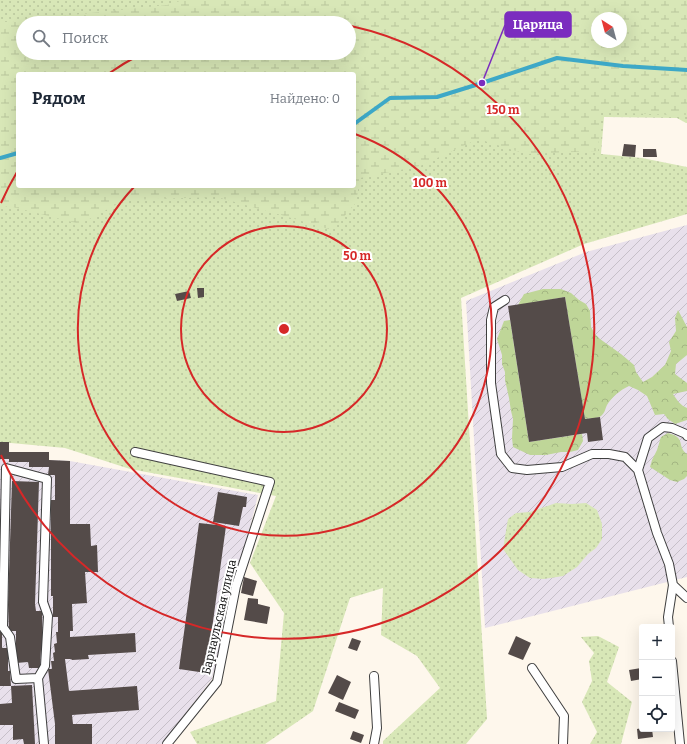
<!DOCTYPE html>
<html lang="ru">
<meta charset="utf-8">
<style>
:root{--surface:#fff;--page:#f6f6f7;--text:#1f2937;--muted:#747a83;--line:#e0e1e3}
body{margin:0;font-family:Bitter,serif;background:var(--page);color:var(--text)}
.controls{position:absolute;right:12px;bottom:12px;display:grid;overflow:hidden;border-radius:4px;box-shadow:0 4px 16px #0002}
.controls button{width:36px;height:36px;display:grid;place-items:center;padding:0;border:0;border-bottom:1px solid var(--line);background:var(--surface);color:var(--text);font:20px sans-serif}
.compass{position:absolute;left:591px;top:12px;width:36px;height:36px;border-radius:50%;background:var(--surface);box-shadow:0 4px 16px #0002;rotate:324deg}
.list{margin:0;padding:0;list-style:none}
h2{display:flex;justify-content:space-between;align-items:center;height:52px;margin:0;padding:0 16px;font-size:17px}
h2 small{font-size:13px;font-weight:400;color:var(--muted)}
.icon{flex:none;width:22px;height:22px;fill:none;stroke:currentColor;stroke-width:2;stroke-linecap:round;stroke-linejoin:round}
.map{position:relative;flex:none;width:687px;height:744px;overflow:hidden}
.search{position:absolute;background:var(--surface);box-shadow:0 4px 16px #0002;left:16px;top:16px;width:340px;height:44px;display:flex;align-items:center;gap:10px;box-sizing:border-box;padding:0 14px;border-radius:22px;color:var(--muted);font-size:15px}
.panel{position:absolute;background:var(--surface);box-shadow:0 4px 16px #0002;left:16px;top:72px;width:340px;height:116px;border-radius:4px}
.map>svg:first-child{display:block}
.industrial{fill:url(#industrial-furrows)}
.grass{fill:url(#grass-dots);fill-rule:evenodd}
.forest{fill:url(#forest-crowns)}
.wetland{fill:url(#wetland-marsh);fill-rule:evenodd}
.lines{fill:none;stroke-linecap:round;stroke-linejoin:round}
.stream{stroke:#3da8c7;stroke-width:4}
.building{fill:#544b49}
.lane-casing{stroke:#3f3f3f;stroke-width:10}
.lane{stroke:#fff;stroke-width:8}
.ring{fill:none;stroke:#d62828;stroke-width:2}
.labels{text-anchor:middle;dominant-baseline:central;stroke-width:4;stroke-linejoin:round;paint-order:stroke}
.street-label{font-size:12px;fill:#0c0c0c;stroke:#fff}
.centre{fill:#d62828;stroke:#fff;stroke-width:2}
.ring-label{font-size:12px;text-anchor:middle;font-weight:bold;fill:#d62828;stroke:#fff;stroke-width:4;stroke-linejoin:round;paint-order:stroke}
.leader{fill:none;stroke:#7b2cbf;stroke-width:1.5}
.callout-dot{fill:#7b2cbf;stroke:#fff;stroke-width:1.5}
.callout{fill:#7b2cbf;stroke:#7b2cbf;stroke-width:1.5}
.callout-label{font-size:13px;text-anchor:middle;font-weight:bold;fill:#fff}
</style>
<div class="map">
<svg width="687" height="744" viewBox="0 0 687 744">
<defs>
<pattern id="industrial-furrows" width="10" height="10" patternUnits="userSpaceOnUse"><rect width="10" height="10" fill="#e8e0eb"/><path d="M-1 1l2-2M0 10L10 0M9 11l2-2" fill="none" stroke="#c6bfc8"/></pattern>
<pattern id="grass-dots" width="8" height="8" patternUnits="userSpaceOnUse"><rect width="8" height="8" fill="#d8e7b7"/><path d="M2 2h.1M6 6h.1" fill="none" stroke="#b8c59c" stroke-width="1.8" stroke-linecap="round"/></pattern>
<pattern id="forest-crowns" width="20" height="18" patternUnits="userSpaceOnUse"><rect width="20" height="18" fill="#bfd698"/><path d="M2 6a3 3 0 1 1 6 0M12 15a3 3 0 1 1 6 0" fill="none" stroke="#a3b682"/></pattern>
<pattern id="wetland-marsh" width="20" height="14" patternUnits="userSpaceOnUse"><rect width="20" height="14" fill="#d8e7b7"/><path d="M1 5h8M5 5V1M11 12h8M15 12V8" fill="none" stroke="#b8c59c"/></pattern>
</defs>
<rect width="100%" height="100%" fill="#fef7ec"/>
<path class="industrial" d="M 687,225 L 687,577 L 485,628 L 466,301 L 586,252 Z
M 0,442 L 9,442 L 9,452 L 49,452 L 49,460 L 70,461 L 258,495 L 212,679 L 162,744 L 0,744 Z"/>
<path class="grass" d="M 0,0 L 687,0 L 687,123 L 686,123 L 677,118 L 604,117 L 601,154 L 642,158 L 687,167 L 687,214 L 584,244 L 461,298 L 487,719 L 466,744 L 383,744 L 383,741 L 440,688 L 417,656 L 381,635 L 383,588 L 350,598 L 313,711 L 265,744 L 197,744 L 190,732 L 276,701 L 284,613 L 250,563 L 276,496 L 130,469 L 65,448 L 0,442 ZM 597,18 L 621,18 L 621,42 L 597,42 ZM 23,23 L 349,23 L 349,53 L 23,53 ZM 18,74 L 354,74 L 354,186 L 18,186 Z
M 556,503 L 572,504 L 586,503 L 597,510 L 602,524 L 602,539 L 596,548 L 588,554 L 577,567 L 563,576 L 544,579 L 530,578 L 518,570 L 503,549 L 508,519 L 516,513 L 530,512 Z
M 598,636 L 619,647 L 607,682 L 632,702 L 621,744 L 590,744 L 597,732 L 582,702 L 592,681 L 589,661 L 594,653 L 581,637 Z"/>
<path class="forest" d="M 543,289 L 561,289 L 571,293 L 579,300 L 586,304 L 590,311 L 591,327 L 595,334 L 600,339 L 621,354 L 634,365 L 636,372 L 643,382 L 652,377 L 665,365 L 671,351 L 669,342 L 676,331 L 675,318 L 678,310 L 687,327 L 687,355 L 676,364 L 675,374 L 687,383 L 687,391 L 673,394 C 677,400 680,405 687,408 L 687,420 L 675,424 L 668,419 L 664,414 L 655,415 L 647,396 L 638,390 L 629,386 C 620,390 612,397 607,405 C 605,409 605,413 601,416 C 597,419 590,418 585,419 L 565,297 L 518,305 L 524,294 Z
M 510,320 L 529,442 L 582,434 L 583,441 L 578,450 L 570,452 L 561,452 L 546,455 L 530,455 L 513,447 L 512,438 L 513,419 L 511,411 L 509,398 L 505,380 L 505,372 L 502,364 L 502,355 L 497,339 L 504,321 Z
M 668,433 C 687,438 676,446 687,454 L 687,476 L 684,479 L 677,482 L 670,480 L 650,467 L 652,460 L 657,450 L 661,437 Z"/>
<path class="wetland" d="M 183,0 L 687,0 L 687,115 L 674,115 L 601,112 L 598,151 L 526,154 L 478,139 L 420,166 L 360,178 L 356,203 L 332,230 L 281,215 L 217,197 L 125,200 L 80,224 L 9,206 L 0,208 L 0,25 L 5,22 L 167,5 ZM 597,18 L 621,18 L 621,42 L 597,42 ZM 23,23 L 349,23 L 349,53 L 23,53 ZM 18,74 L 354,74 L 354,186 L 18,186 Z"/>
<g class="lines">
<path class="stream" d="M 354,124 L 390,98 L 437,97 L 482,83 L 557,58 L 623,66 L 687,70
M 0,158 L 18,153"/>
</g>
<path class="building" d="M 624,144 L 636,145 L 635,157 L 622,156 Z
M 643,149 L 656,149 L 657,157 L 643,157 Z
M 197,288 L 204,288 L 204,297 L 198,298 Z
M 189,291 L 191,298 L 177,301 L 175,294 Z
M 565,297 L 585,419 L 600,417 L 603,440 L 588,442 L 587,433 L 529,442 L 508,306 Z
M 0,442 L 9,442 L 9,452 L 49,452 L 49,460 L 70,461 L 70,524 L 90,524 L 91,546 L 97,545 L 98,572 L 85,572 L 87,603 L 72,604 L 73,631 L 70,631 L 70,637 L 135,633 L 136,652 L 88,655 L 89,659 L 72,660 L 71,659 L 65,659 L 69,691 L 137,686 L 139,710 L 72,715 L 73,724 L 92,724 L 92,744 L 55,744 L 55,724 L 48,669 L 52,669 L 51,661 L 54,661 L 53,653 L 55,652 L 54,644 L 57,643 L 56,632 L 58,632 L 58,617 L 53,617 L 53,596 L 51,596 L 51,500 L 55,500 L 55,475 L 48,475 L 49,467 L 29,467 L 29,462 L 9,462 L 9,459 L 0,459 Z
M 12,481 L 39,482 L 35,604 L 36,611 L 42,611 L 43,649 L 41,649 L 40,668 L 29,668 L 28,662 L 16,663 L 16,631 L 9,631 L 8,605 Z
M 218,492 L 247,497 L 246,507 L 243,507 L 239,526 L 213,522 Z
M 199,523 L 226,526 L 206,673 L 179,669 Z
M 244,577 L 257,581 L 253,596 L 241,593 Z
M 248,598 L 258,599 L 258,604 L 270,607 L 267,624 L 244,620 Z
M 0,632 L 2,632 L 2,648 L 8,648 L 8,671 L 10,671 L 11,686 L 0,686 Z
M 516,636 L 531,643 L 523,660 L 508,654 Z
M 352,638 L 361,641 L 357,651 L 348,648 Z
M 642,663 L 642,679 L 631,681 L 629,670 L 641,668 L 640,664 Z
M 337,675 L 351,682 L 343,700 L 328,693 Z
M 32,685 L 35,744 L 24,744 L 23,739 L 13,740 L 13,725 L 0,725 L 0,704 L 12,703 L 11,686 Z
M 339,702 L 359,710 L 355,719 L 335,711 Z
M 642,728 L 642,729 L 652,729 L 653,737 L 638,739 L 637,729 Z
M 353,731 L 364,735 L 361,743 L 350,739 Z"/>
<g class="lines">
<defs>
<path id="lane" d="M 505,300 L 494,307 L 491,320 L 491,383 L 501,454 L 512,468 L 527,470 L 562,467 L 592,454 L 609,454 L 625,457 L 638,470 L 657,533 L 669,564 L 673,585 L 687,598
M 135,452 L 270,482 L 236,586 L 217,682 L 167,744
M 638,470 L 648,438 L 663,427 L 672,428 L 686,434 L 687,436
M 669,627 L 668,617 L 673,585
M 672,661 L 680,744
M 532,668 L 564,716 L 563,744
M 374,676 L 377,728 L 374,744
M 38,678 L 16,679 L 10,637 L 3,627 L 6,468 L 47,479 L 43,602 L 48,616 L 45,666 L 38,678 L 44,744"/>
</defs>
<use href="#lane" class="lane-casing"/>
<use href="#lane" class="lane"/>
</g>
<g class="ring">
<circle cx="284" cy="329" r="103"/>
<path d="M355 134A207 207 0 1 1 134 187"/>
<path d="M1 203A310 310 0 0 1 17 172M108 74A310 310 0 0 1 141 54M236 23A310 310 0 0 1 332 23M351 26A310 310 0 1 1 1 455"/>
</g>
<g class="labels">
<g class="street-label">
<text transform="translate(219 617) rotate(-77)">Барнаульская улица</text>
</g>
</g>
<circle cx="284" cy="329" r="6" class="centre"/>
<g class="ring-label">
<text x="503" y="114">150 m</text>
<text x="430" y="187">100 m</text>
<text x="357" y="260">50 m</text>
</g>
<path class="leader" d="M482 83L505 25"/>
<circle class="callout-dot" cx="482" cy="83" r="4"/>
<rect class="callout" x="505" y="12" width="66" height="25" rx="4"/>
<g class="callout-label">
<text x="538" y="29">Царица</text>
</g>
</svg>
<div class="controls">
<button>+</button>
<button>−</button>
<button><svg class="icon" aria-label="locate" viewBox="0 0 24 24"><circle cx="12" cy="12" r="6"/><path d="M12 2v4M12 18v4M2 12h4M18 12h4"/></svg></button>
</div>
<svg class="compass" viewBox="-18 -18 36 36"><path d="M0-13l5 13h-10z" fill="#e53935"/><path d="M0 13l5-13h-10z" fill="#747a83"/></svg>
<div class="search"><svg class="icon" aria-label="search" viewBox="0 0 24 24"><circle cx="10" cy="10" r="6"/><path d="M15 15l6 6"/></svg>Поиск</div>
<section class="panel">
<h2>Рядом<small>Найдено: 0</small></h2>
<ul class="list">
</ul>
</section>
</div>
